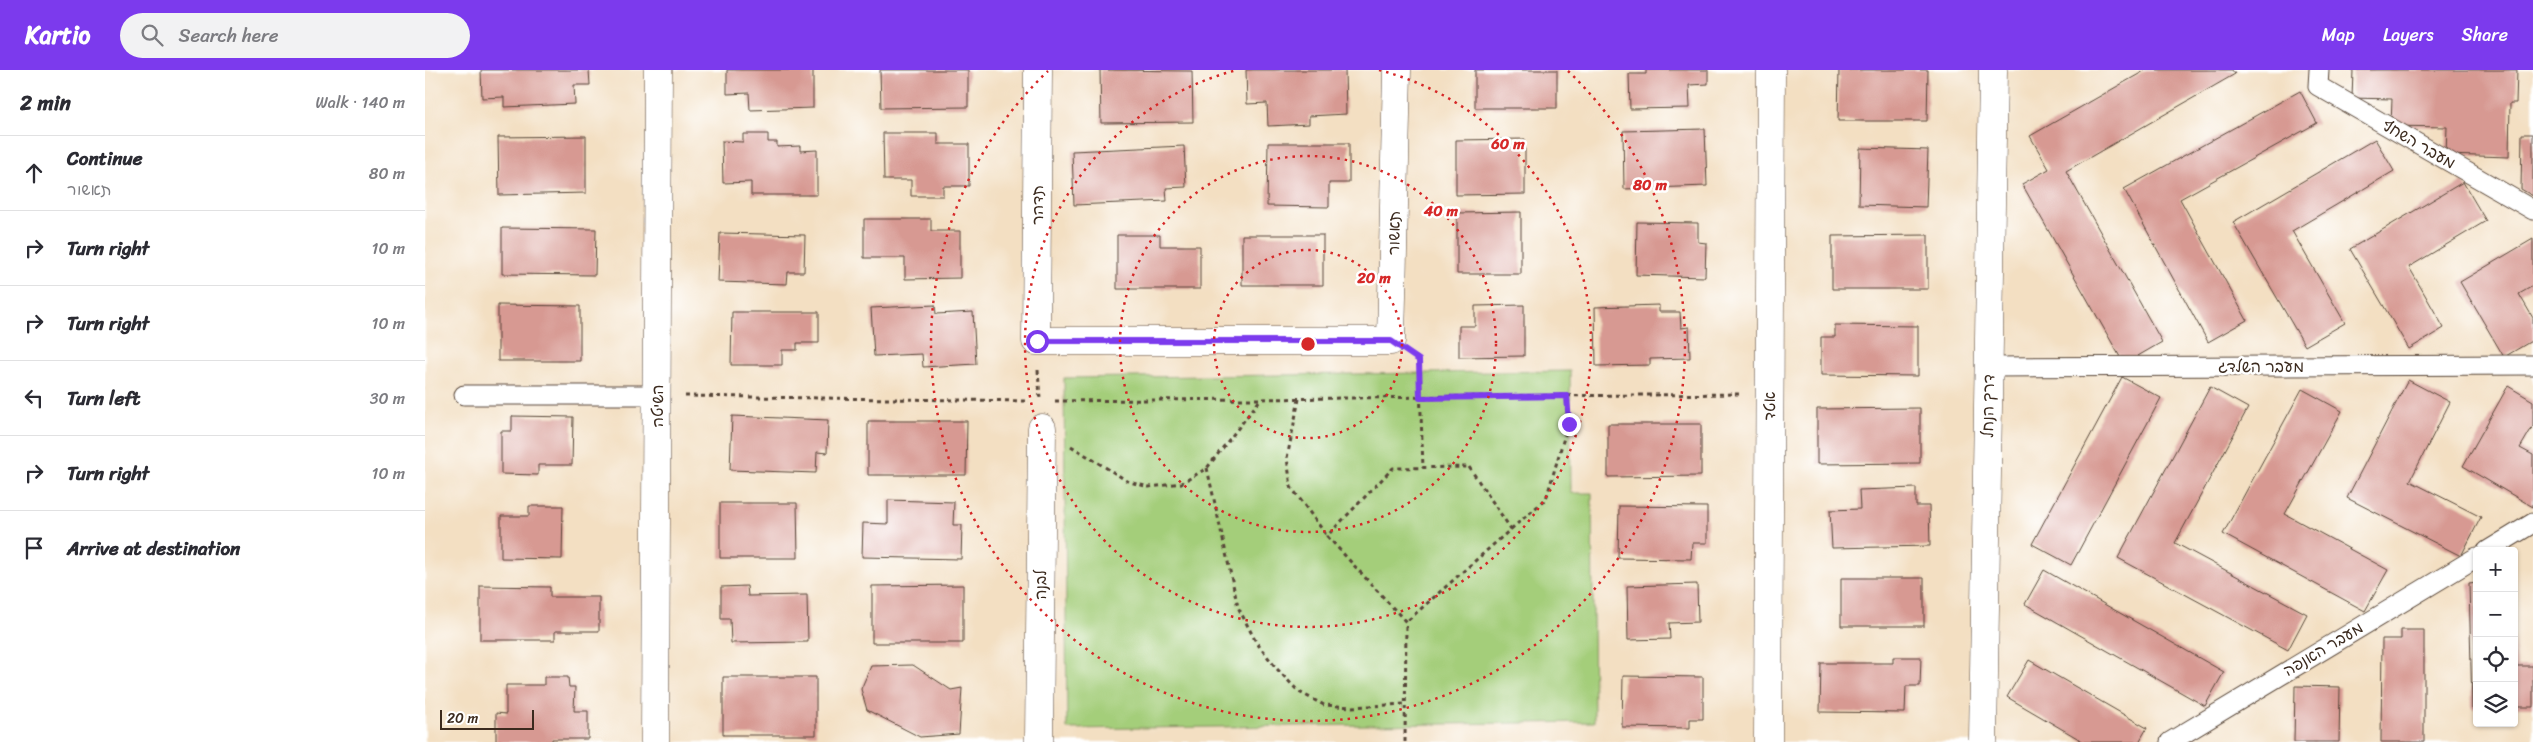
<!DOCTYPE html>
<meta charset="utf-8">
<style>
:root{--surface:#fff;--page:#f2f2f3;--text:#2b2b33;--muted:#7c7c81;--line:#e1e1e2;--accent:#7c3aed}
body{margin:0;font-family:Sriracha,"Playpen Sans Hebrew",sans-serif;background:var(--page);color:var(--text)}
.controls{position:absolute;right:15px;bottom:15px;display:grid;overflow:hidden;border-radius:5px;box-shadow:0 1px 4px #0004}
.controls button{width:45px;height:45px;display:grid;place-items:center;padding:0;border:0;border-bottom:1px solid var(--line);background:var(--surface);color:var(--text);font:25px sans-serif}
.scale{position:absolute;left:15px;bottom:12px;width:94px;box-sizing:border-box;padding-left:5px;border:2px solid #3b2a1e;border-top:0;font-size:14px;line-height:18px;white-space:nowrap;color:#3b2a1e;-webkit-text-stroke:4px #fff;paint-order:stroke}
.stop{position:absolute;width:15px;height:15px;margin:-11px;border:4px solid #7c3aed;border-radius:50%;background:#fff}
.stop.end{background:#7c3aed;border-color:#fff;box-shadow:0 1px 5px #0008}
.list{margin:0;padding:0;list-style:none}
h2{display:flex;justify-content:space-between;align-items:center;height:65px;margin:0;padding:0 20px;font-size:21px}
h2 small{font-size:16px;font-weight:400;color:var(--muted)}
.list li{display:grid;grid-template-columns:32px 1fr auto;gap:15px;align-items:center;box-sizing:border-box;height:75px;padding:0 20px;border-top:1px solid var(--line)}
.list b{display:block;font-size:19px;white-space:nowrap}
.list p{margin:0;font-size:16px;white-space:nowrap;color:var(--muted)}
.list em{font-size:16px;font-style:normal;color:var(--muted)}
.icon{flex:none;width:28px;height:28px;fill:none;stroke:currentColor;stroke-width:2;stroke-linecap:round;stroke-linejoin:round}
.map{position:relative;flex:none;width:2108px;height:672px;overflow:hidden}
header{display:flex;align-items:center;gap:30px;box-sizing:border-box;height:70px;padding:0 25px;background:var(--accent);color:#fff}
header strong{font-size:24px}
nav{display:flex;gap:28px;margin-inline-start:auto;font-size:18px}
.search{width:350px;height:45px;background:var(--page);display:flex;align-items:center;gap:12px;box-sizing:border-box;padding:0 18px;border-radius:28px;color:var(--muted);font-size:19px}
main{display:flex}
aside{flex:1;background:var(--surface)}
.map>svg:first-child{display:block}
.green{fill:#a4ce7a;stroke:#707c4c}
.building{fill:#d79992}
.lines{fill:none;stroke-linecap:round;stroke-linejoin:round}
.service-casing{stroke:#574537;stroke-width:21}
.minor-casing{stroke:#574537;stroke-width:29}
.tertiary-casing{stroke:#574537;stroke-width:29}
.path{stroke:#574537;stroke-width:3;stroke-dasharray:4 4;stroke-linecap:butt}
.service{stroke:#fff;stroke-width:19}
.minor{stroke:#fff;stroke-width:28}
.tertiary{stroke:#fff;stroke-width:28}
.route{stroke:#7c3aed;stroke-width:6}
.ring{fill:none;stroke:#d62828;stroke-width:2.5;stroke-dasharray:2.5 5}
.labels{text-anchor:middle;dominant-baseline:central;stroke-width:5;stroke-linejoin:round;paint-order:stroke}
.street-label{font-size:16px;fill:#3b2a1e;stroke:#fff}
.centre{fill:#d62828;stroke:#fff;stroke-width:2.5}
.ring-label{font-size:15px;text-anchor:middle;font-weight:bold;fill:#d62828;stroke:#fff;stroke-width:5;stroke-linejoin:round;paint-order:stroke}
</style>
<header>
<strong>Kartio</strong>
<div class="search"><svg class="icon" aria-label="search" viewBox="0 0 24 24"><circle cx="10" cy="10" r="6"/><path d="M15 15l6 6"/></svg>Search here</div>
<nav><a>Map</a><a>Layers</a><a>Share</a></nav>
</header>
<main>
<aside>
<h2>2 min<small>Walk · 140 m</small></h2>
<ul class="list">
<li><svg class="icon" aria-label="ahead" viewBox="0 0 24 24"><path d="M12 20V5M6 11l6-6 6 6"/></svg><div><b>Continue</b><p>תאשור</p></div><em>80 m</em></li>
<li><svg class="icon" aria-label="right" viewBox="0 0 24 24"><path d="M7 20v-9h11M14 6l5 5-5 5"/></svg><div><b>Turn right</b></div><em>10 m</em></li>
<li><svg class="icon" aria-label="right" viewBox="0 0 24 24"><path d="M7 20v-9h11M14 6l5 5-5 5"/></svg><div><b>Turn right</b></div><em>10 m</em></li>
<li><svg class="icon" aria-label="left" viewBox="0 0 24 24"><path d="M17 20v-9H6M10 6l-5 5 5 5"/></svg><div><b>Turn left</b></div><em>30 m</em></li>
<li><svg class="icon" aria-label="right" viewBox="0 0 24 24"><path d="M7 20v-9h11M14 6l5 5-5 5"/></svg><div><b>Turn right</b></div><em>10 m</em></li>
<li><svg class="icon" aria-label="arrive" viewBox="0 0 24 24"><path d="M6 21V4h12l-3 4 3 4H6"/></svg><div><b>Arrive at destination</b></div></li>
</ul>
</aside>
<div class="map">
<svg width="2108" height="672" viewBox="0 0 2108 672">
<rect width="100%" height="100%" fill="#fff"/>
<filter id="ink" filterUnits="userSpaceOnUse"><feTurbulence type="fractalNoise" baseFrequency=".02" numOctaves="2"/><feDisplacementMap in="SourceGraphic" scale="10" xChannelSelector="R" yChannelSelector="G"/><feConvolveMatrix kernelMatrix="1 2 1 2 8 2 1 2 1" color-interpolation-filters="sRGB"/></filter>
<filter id="wash" filterUnits="userSpaceOnUse"><feTurbulence type="fractalNoise" baseFrequency=".0096" numOctaves="4" result="noise"/><feDisplacementMap in="SourceGraphic" scale="20" xChannelSelector="R" yChannelSelector="G"/><feGaussianBlur stdDeviation="1.12" result="paint"/><feColorMatrix in="noise" values="0 0 0 0 0 0 0 0 0 0 0 0 0 0 0 0 0 1.4 0 .05"/><feComposite in="paint" operator="in"/></filter>
<g filter="url(#wash)">
<rect width="100%" height="100%" fill="#f3dfc2"/>
<path class="green" d="M 1145,301 L 1146,423 L 1167,423 L 1169,652 L 642,659 L 639,308 Z"/>
<g id="blocks">
<path class="building" d="M 56,0 L 164,0 L 165,15 L 149,15 L 150,34 L 79,37 L 79,27 L 57,28 Z
M 302,0 L 388,0 L 388,38 L 325,40 L 324,23 L 302,24 Z
M 455,0 L 543,0 L 543,37 L 456,38 Z
M 675,0 L 767,1 L 768,52 L 676,53 Z
M 821,0 L 920,0 L 921,44 L 884,46 L 884,54 L 843,56 L 842,33 L 822,34 Z
M 1050,0 L 1132,0 L 1132,38 L 1050,38 Z
M 1221,0 L 1283,0 L 1283,14 L 1264,15 L 1265,38 L 1205,39 L 1204,4 L 1221,4 Z
M 1414,0 L 1503,0 L 1502,51 L 1413,51 Z
M 1721,0 L 1807,0 L 1810,4 L 1641,101 L 1737,272 L 1699,294 L 1597,114 L 1624,99 L 1605,66 Z
M 1928,0 L 2092,0 L 2091,33 L 2085,33 L 2084,87 L 2021,85 L 2022,57 L 1966,56 L 1967,29 L 1927,28 Z
M 1875,21 L 1892,53 L 1755,129 L 1822,250 L 1783,272 L 1699,119 Z
M 1280,59 L 1282,116 L 1199,119 L 1198,61 Z
M 458,63 L 513,63 L 513,74 L 544,74 L 544,116 L 518,116 L 518,126 L 486,126 L 486,110 L 459,110 Z
M 318,64 L 343,64 L 343,72 L 352,72 L 352,77 L 375,76 L 375,81 L 392,80 L 392,125 L 326,125 L 326,112 L 298,113 L 297,71 L 318,72 Z
M 2097,64 L 2108,64 L 2108,126 L 2096,119 Z
M 161,66 L 161,123 L 74,125 L 73,67 Z
M 1100,69 L 1100,124 L 1031,125 L 1031,70 Z
M 1950,69 L 1969,101 L 1867,161 L 1920,253 L 1880,276 L 1808,152 Z
M 843,73 L 924,73 L 924,113 L 904,113 L 904,137 L 842,136 Z
M 759,76 L 761,117 L 741,118 L 742,131 L 649,135 L 647,81 Z
M 1435,78 L 1503,80 L 1501,137 L 1434,135 Z
M 2038,112 L 2061,151 L 1984,197 L 2019,258 L 1984,279 L 1925,179 Z
M 1096,142 L 1096,204 L 1032,204 L 1032,143 Z
M 439,149 L 506,149 L 506,161 L 535,161 L 535,208 L 480,209 L 480,188 L 439,188 Z
M 1212,152 L 1273,153 L 1273,172 L 1281,173 L 1280,207 L 1211,205 Z
M 77,158 L 171,159 L 170,205 L 77,204 Z
M 295,163 L 380,165 L 379,202 L 363,202 L 362,214 L 293,212 Z
M 692,165 L 735,165 L 735,176 L 775,176 L 775,219 L 692,219 Z
M 817,165 L 898,165 L 898,215 L 817,215 Z
M 1503,165 L 1503,219 L 1407,219 L 1407,166 Z
M 2108,169 L 2108,216 L 2094,224 L 2108,248 L 2108,270 L 2079,287 L 2035,212 Z
M 73,235 L 155,236 L 155,291 L 73,291 Z
M 510,235 L 511,244 L 548,242 L 551,294 L 498,297 L 497,284 L 449,286 L 446,238 Z
M 1099,235 L 1099,286 L 1034,287 L 1034,256 L 1050,256 L 1050,236 Z
M 1234,235 L 1234,242 L 1255,242 L 1256,258 L 1264,257 L 1265,288 L 1225,289 L 1225,295 L 1171,296 L 1170,237 Z
M 307,242 L 394,242 L 394,273 L 372,273 L 372,280 L 357,280 L 357,295 L 306,295 Z
M 1410,255 L 1493,256 L 1493,306 L 1396,305 L 1396,267 L 1410,267 Z
M 1697,307 L 1736,328 L 1646,495 L 1607,474 Z
M 1983,310 L 2025,332 L 1985,411 L 2056,447 L 2036,486 L 1922,428 Z
M 2083,316 L 2108,331 L 2108,356 L 2095,378 L 2108,385 L 2108,437 L 2038,396 Z
M 1785,317 L 1823,338 L 1750,473 L 1882,544 L 1863,580 L 1693,488 Z
M 1877,319 L 1917,341 L 1860,444 L 1963,500 L 1940,541 L 1798,464 Z
M 1495,338 L 1495,393 L 1392,394 L 1392,339 Z
M 87,346 L 148,347 L 147,395 L 113,395 L 113,405 L 76,404 L 76,361 L 87,361 Z
M 307,346 L 403,350 L 402,383 L 392,382 L 391,403 L 305,400 Z
M 443,351 L 542,351 L 541,405 L 443,405 Z
M 1183,354 L 1276,354 L 1276,406 L 1183,407 Z
M 1491,418 L 1491,436 L 1504,436 L 1505,476 L 1407,478 L 1405,440 L 1435,439 L 1434,420 Z
M 463,430 L 529,432 L 528,455 L 537,455 L 536,489 L 437,487 L 438,453 L 463,454 Z
M 295,433 L 372,433 L 373,488 L 295,488 Z
M 104,436 L 138,436 L 137,489 L 76,488 L 76,446 L 104,446 Z
M 1194,436 L 1282,437 L 1282,473 L 1267,473 L 1266,489 L 1193,488 Z
M 1619,500 L 1799,602 L 1780,636 L 1600,534 Z
M 1416,508 L 1499,508 L 1499,556 L 1416,556 Z
M 2052,512 L 2052,639 L 2047,639 L 2044,513 Z
M 1272,514 L 1273,552 L 1244,553 L 1245,569 L 1203,570 L 1202,516 Z
M 538,515 L 538,573 L 447,573 L 447,516 Z
M 55,516 L 125,517 L 125,527 L 174,527 L 174,561 L 130,561 L 130,570 L 55,570 Z
M 322,516 L 323,526 L 382,525 L 383,572 L 306,573 L 305,549 L 296,549 L 296,517 Z
M 1976,560 L 1999,560 L 1999,672 L 1956,672 L 1957,569 L 1976,569 Z
M 2089,567 L 2092,596 L 2108,596 L 2108,637 L 2089,637 Z
M 1468,587 L 1496,587 L 1495,616 L 1481,616 L 1480,643 L 1395,642 L 1396,593 L 1468,593 Z
M 1604,590 L 1722,658 L 1714,672 L 1659,672 L 1582,627 Z
M 488,595 L 526,620 L 537,618 L 534,664 L 495,667 L 442,640 L 436,619 L 446,596 Z
M 1198,606 L 1278,607 L 1278,649 L 1265,649 L 1265,658 L 1197,657 Z
M 119,607 L 143,607 L 144,617 L 150,617 L 149,641 L 163,641 L 163,669 L 127,669 L 127,672 L 71,672 L 71,643 L 81,644 L 81,615 L 119,615 Z
M 298,607 L 391,607 L 391,665 L 298,665 Z
M 1870,616 L 1915,617 L 1914,672 L 1869,672 Z"/>
</g>
</g>
<g filter="url(#ink)">
<use href="#blocks" fill-opacity="0" stroke="#574537" stroke-width="1"/>
<g class="lines">
<defs>
<path id="service" d="M 1894,0 L 1893,16 L 2108,140
M 1564,297 L 2108,295
M 39,325 L 232,325
M 2062,481 L 2108,453
M 1745,672 L 2052,487"/>
<path id="minor" d="M 613,0 L 611,271 L 966,271 L 972,0
M 614,672 L 617,358
M 1343,672 L 1346,0
M 1558,672 L 1568,0"/>
<path id="tertiary" d="M 230,672 L 233,0"/>
</defs>
<use href="#service" class="service-casing"/>
<use href="#minor" class="minor-casing"/>
<use href="#tertiary" class="tertiary-casing"/>
<path class="path" d="M 990,287 L 994,290 L 998,398
M 613,300 L 615,329
M 260,326 L 604,331
M 874,329 L 862,388 L 866,417 L 902,466
M 630,331 L 1316,324
M 646,376 L 704,412 L 724,417 L 757,413 L 782,398 L 835,330
M 1044,397 L 1086,459 L 981,552 L 902,466 L 968,398 Z
M 782,398 L 813,537 L 831,572 L 852,599 L 874,622 L 899,635 L 927,637 L 980,634
M 1086,459 L 1121,429 L 1143,354 L 1142,326
M 980,672 L 981,552"/>
<use href="#service" class="service"/>
<use href="#minor" class="minor"/>
<use href="#tertiary" class="tertiary"/>
</g>
</g>
<g class="lines" filter="url(#ink)">
<path class="route" d="M 612,271 L 966,271 L 994,290 L 995,328 L 1142,326 L 1144,354"/>
</g>
<g class="ring">
<circle cx="883" cy="274" r="94"/>
<circle cx="883" cy="274" r="188"/>
<path d="M954 0A283 283 0 1 1 812 0"/>
<path d="M1143 1A377 377 0 1 1 623 1"/>
</g>
<g class="labels">
<g class="street-label">
<text transform="translate(1994 74) rotate(30)">מעבר השחף</text>
<text transform="translate(612 135) rotate(-90)">תדהר</text>
<text transform="translate(969 163) rotate(-89)">תאשור</text>
<text x="1836" y="296">מעבר השלדג</text>
<text transform="translate(232 336) rotate(-90)">השיטה</text>
<text transform="translate(1344 336) rotate(-90)">אטד</text>
<text transform="translate(1563 336) rotate(-89)">דרך הנחל</text>
<text transform="translate(615 515) rotate(-90)">לבנה</text>
<text transform="translate(1898 579) rotate(-31)">מעבר האנפה</text>
</g>
</g>
<circle cx="883" cy="274" r="8" class="centre"/>
<g class="ring-label">
<text x="1083" y="79">60 m</text>
<text x="1225" y="120">80 m</text>
<text x="1016" y="146">40 m</text>
<text x="949" y="213">20 m</text>
</g>
</svg>
<div class="controls">
<button>+</button>
<button>−</button>
<button><svg class="icon" aria-label="locate" viewBox="0 0 24 24"><circle cx="12" cy="12" r="6"/><path d="M12 2v4M12 18v4M2 12h4M18 12h4"/></svg></button>
<button><svg class="icon" aria-label="layers" viewBox="0 0 24 24"><path d="M12 4l9 5-9 5-9-5zM3 14l9 5 9-5"/></svg></button>
</div>
<div class="scale">20 m</div>
<div class="stop" style="left:612px;top:271px"></div>
<div class="stop end" style="left:1144px;top:354px"></div>
</div>
</main>
